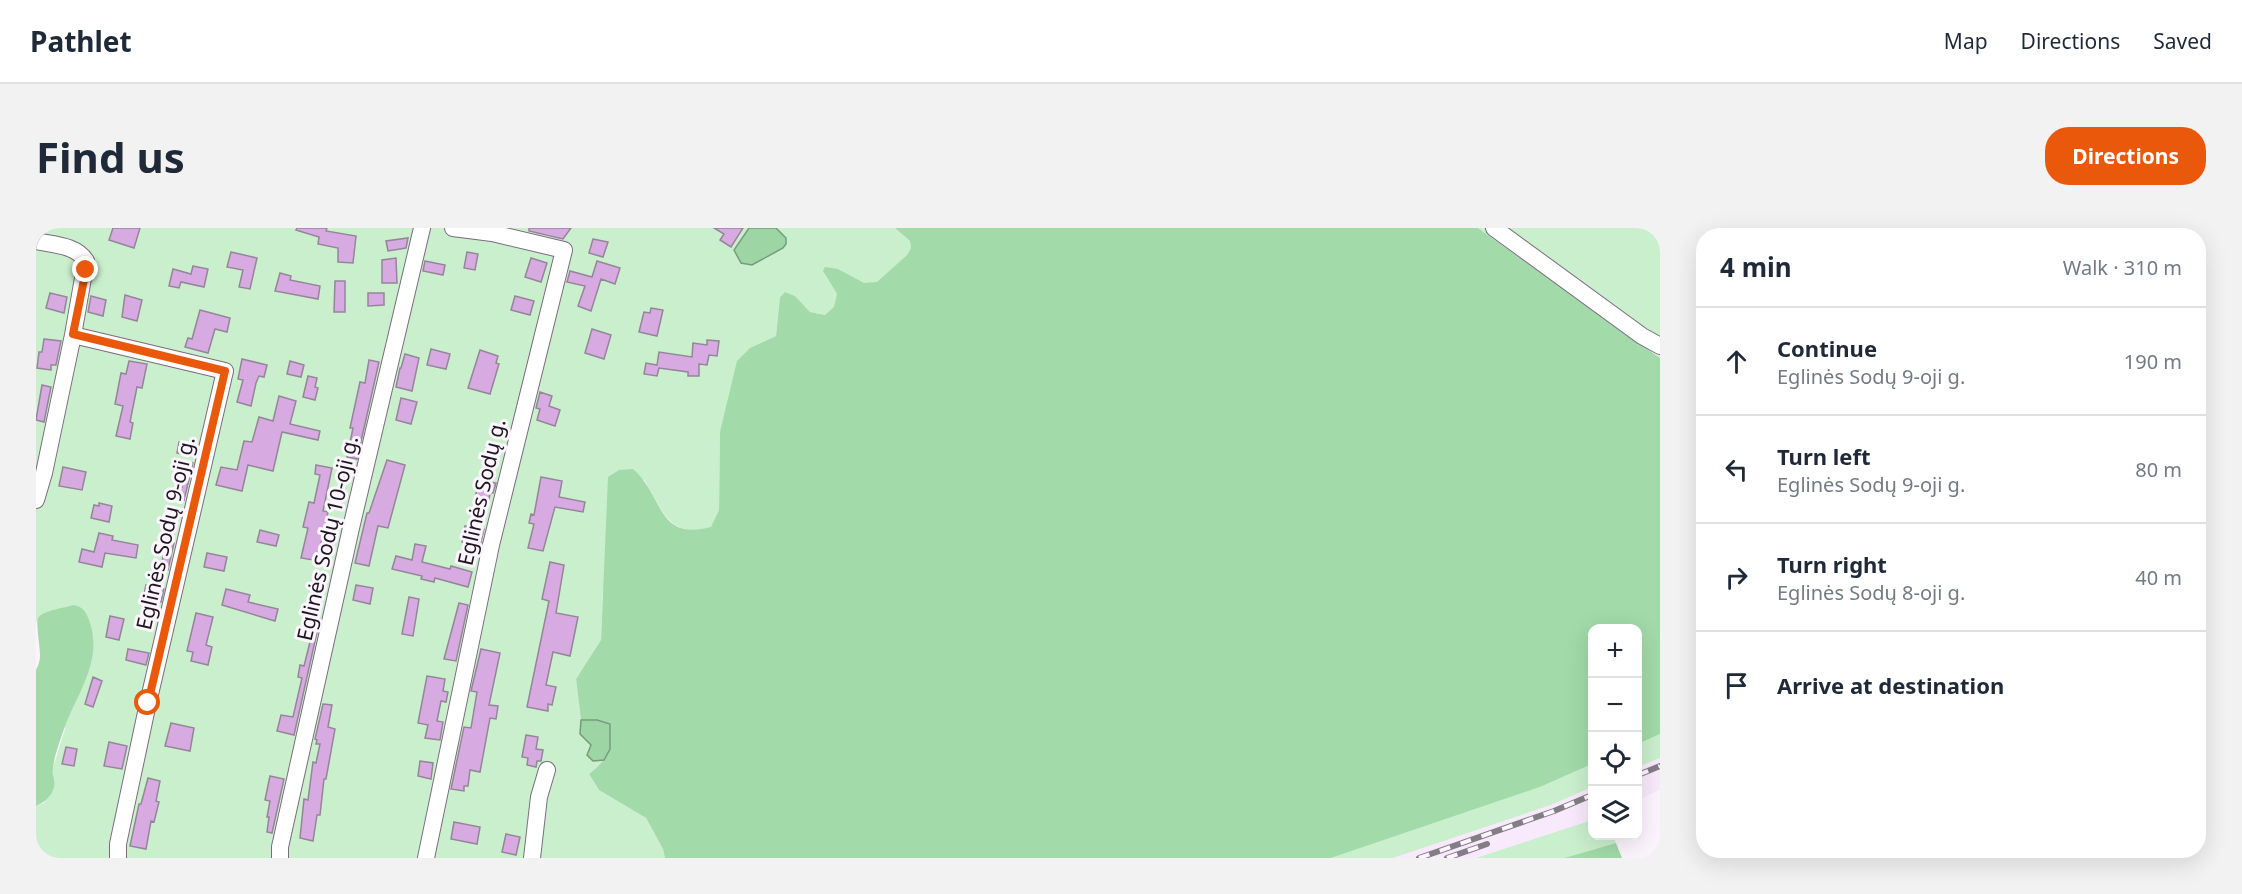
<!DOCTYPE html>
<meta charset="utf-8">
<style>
:root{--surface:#fff;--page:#f2f2f3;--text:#1f2937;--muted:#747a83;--line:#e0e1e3;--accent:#ea580c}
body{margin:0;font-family:"Noto Sans",sans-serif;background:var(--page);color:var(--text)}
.controls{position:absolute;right:18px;bottom:18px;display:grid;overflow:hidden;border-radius:12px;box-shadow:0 6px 24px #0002}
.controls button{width:54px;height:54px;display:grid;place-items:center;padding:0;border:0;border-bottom:2px solid var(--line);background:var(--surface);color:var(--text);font:30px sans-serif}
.stop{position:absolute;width:18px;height:18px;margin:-14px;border:4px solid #ea580c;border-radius:50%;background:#fff}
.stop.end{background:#ea580c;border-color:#fff;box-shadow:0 2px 6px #0008}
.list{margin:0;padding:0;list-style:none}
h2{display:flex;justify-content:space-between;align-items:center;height:78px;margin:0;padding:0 24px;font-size:26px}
h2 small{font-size:20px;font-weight:400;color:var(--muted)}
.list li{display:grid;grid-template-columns:39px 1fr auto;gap:18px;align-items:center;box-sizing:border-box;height:108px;padding:0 24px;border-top:2px solid var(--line)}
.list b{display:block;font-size:22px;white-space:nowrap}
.list p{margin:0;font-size:20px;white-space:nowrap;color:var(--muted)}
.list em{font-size:20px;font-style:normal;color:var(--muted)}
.icon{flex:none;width:33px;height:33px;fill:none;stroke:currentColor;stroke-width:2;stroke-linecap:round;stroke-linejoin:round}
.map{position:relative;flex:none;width:1624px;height:630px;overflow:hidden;border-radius:24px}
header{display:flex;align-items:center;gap:36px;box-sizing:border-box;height:84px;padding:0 30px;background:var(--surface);border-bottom:2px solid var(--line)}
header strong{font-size:28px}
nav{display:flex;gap:33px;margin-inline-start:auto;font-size:21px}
.intro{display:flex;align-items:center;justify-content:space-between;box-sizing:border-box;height:144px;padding:0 36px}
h1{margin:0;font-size:42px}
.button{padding:15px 27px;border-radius:24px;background:var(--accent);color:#fff;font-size:21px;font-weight:700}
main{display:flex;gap:36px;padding:0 36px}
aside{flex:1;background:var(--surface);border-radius:24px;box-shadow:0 6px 24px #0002}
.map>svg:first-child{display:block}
.built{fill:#f8eafc}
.green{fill:#caefcd}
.forest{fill:#a2daa9}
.water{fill:#9dd5a4;stroke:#779c7c;stroke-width:1.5}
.building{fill:#d7abe2;stroke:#958599;stroke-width:1.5}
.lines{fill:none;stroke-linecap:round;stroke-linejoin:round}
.minor-casing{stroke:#7c6b7f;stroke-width:18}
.minor{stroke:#fff;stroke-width:16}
.rail-casing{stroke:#837d85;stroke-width:6}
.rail{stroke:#fcf5fe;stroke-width:4;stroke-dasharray:11;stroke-linecap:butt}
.route{stroke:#ea580c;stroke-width:8}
.labels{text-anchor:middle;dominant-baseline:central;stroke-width:6;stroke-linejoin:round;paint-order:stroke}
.street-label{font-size:21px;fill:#1d171f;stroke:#fcf5fe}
</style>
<header>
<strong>Pathlet</strong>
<nav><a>Map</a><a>Directions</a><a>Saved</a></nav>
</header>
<div class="intro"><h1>Find us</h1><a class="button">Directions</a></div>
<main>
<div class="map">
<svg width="1624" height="630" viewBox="0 0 1624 630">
<rect width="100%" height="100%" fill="#fcf5fe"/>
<path class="built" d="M 1624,530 L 1624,562 L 1602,572 L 1602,539 Z
M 1556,559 L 1556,592 L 1440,630 L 1357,630 L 1515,577 Z"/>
<path class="green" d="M 0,0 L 859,0 L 874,13 L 875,20 L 871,27 L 841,55 L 828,56 L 802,41 L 788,44 L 801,66 L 799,79 L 789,87 L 774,84 L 759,68 L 749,64 L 744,69 L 740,108 L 714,120 L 684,204 L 683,282 L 675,300 C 632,310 627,283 608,251 L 567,362 L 565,412 L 540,451 L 545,492 L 574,496 C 574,524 575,528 553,546 L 563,562 L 610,590 L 627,621 L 629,630 L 0,630 L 0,578 L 8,575 L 19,552 L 16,543 L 29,501 L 0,392 Z
M 1442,0 L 1624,0 L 1624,130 L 1617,123 Z
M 1624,506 L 1624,530 L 1602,539 L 1602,516 Z
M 1556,536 L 1556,559 L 1515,577 L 1357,630 L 1295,630 L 1504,559 Z
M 1556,592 L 1556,608 L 1577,608 L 1580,615 L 1528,630 L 1440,630 Z"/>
<path class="forest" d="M 859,0 L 1442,0 L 1624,130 L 1624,506 L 1602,516 L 1602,400 L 1556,400 L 1556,536 L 1504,559 L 1295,630 L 629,630 L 627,621 L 610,590 L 563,562 L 553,546 C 574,530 574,521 574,496 L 561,492 L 545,492 L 540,451 L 565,412 L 572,249 L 583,242 L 597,241 C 629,269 620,313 675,299 L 683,282 L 684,204 L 701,133 L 714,120 L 740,108 L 744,69 L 749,64 L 759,68 L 774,84 L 789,87 L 798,79 L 801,66 L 787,43 L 789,39 L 802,41 L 828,55 L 841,54 L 871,27 L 875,20 L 874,13 Z
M 38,377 C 47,379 50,384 53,392 C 68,432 41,465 28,501 C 24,513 18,528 17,541 C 16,546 17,545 18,550 C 21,563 11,573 0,578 L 0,442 C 2,438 4,433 4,428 C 4,418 0,400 2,390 C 8,382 28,380 38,377 Z
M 1580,615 L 1586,630 L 1528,630 Z"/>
<path class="water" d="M 713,0 L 740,0 L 750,10 L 750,16 L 747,20 L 716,37 L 705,35 L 698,22 Z
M 545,492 L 561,492 L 574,496 L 574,521 L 568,532 L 557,533 L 551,527 L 555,517 L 544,506 Z"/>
<path class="building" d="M 77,0 L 104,0 L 98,20 L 73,12 Z
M 261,0 L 291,0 L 290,3 L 320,8 L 317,35 L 302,34 L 302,20 L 282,16 L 283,9 L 260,2 Z
M 493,0 L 535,0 L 527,11 L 493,3 Z
M 678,0 L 707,0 L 695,19 L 684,12 L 688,6 Z
M 372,10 L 370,20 L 352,23 L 350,13 Z
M 557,11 L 572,14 L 567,29 L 553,25 Z
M 195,24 L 221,30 L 214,61 L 203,59 L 207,42 L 191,39 Z
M 431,24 L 442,26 L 439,42 L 428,40 Z
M 360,30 L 361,55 L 346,55 L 346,32 Z
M 495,30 L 511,35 L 505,54 L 489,49 Z
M 389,33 L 409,37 L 407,47 L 387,43 Z
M 561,33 L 584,40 L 579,56 L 565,51 L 555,83 L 542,78 L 549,58 L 531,54 L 534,43 L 556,49 Z
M 157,38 L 172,41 L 168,59 L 145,54 L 143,60 L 133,58 L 137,41 L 155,46 Z
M 244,45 L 255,48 L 254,52 L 284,58 L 282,71 L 239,63 Z
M 299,53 L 309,53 L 309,84 L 298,84 Z
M 14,65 L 31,69 L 28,85 L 10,80 Z
M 332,65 L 348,65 L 348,77 L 332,78 Z
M 89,67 L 106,72 L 101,93 L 86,89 Z
M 55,68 L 70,72 L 67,88 L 52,84 Z
M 479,68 L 498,73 L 494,87 L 475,82 Z
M 615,80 L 627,82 L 621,108 L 603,104 L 608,84 L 614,85 Z
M 164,82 L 194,90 L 191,104 L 179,101 L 172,125 L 149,119 L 152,110 L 156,111 Z
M 556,101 L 575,107 L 568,131 L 549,125 Z
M 8,111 L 25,113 L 20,137 L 15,137 L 15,142 L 1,140 L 3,124 L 6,124 Z
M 671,112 L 683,113 L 681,128 L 673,127 L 671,137 L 663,136 L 663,148 L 652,148 L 652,144 L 623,140 L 621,148 L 608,146 L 610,135 L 621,137 L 623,124 L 656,129 L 657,115 L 671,117 Z
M 395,121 L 414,126 L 410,141 L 391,137 Z
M 444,122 L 462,128 L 460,135 L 463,136 L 454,166 L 432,160 Z
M 369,126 L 383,130 L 376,163 L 360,159 L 364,140 L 365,140 Z
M 206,131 L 231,137 L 228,149 L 223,148 L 220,155 L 215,178 L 201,174 L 207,152 L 202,151 Z
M 333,132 L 343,134 L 321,231 L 311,229 L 317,200 L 314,200 L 324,154 L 329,155 Z
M 93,133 L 111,136 L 106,160 L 101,159 L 94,194 L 97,195 L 94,211 L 80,208 L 87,178 L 79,176 L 85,145 L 90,146 Z
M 254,133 L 268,137 L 265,149 L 251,146 Z
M 272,148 L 281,150 L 279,159 L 282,160 L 279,172 L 267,169 Z
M 6,157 L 15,159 L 8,194 L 0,192 Z
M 504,164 L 516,168 L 513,178 L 524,182 L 519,198 L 501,192 L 504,181 L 500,180 Z
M 243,168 L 260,173 L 254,196 L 284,203 L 282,212 L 246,204 L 237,243 L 212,237 L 206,263 L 180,257 L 185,239 L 201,242 L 208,213 L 216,214 L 223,189 L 237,193 Z
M 365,170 L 381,174 L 375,196 L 360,192 Z
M 143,214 L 160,217 L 158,229 L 141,225 Z
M 351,232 L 369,237 L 352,300 L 342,298 L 333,338 L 319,335 L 331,285 L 333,285 Z
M 150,234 L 157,235 L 148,272 L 140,270 L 142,258 L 146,259 Z
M 280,237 L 296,240 L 287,283 L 292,284 L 284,320 L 286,320 L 283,333 L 265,330 L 272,300 L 267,299 L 273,274 L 278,275 L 284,247 L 279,246 Z
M 27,239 L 50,244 L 46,262 L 23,258 Z
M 505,249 L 526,253 L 523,269 L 549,274 L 547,284 L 519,279 L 507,323 L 492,320 L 498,296 L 493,295 L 495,286 L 498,287 Z
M 443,252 L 460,255 L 457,265 L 454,265 L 452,278 L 438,275 Z
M 63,275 L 76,278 L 73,294 L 55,290 L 58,277 L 63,278 Z
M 429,298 L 448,301 L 444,318 L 426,314 Z
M 224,302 L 243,307 L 240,318 L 221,314 Z
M 63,305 L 77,308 L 76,312 L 102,317 L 100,330 L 69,325 L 66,339 L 43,334 L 46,321 L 58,324 Z
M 129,314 L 138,315 L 132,342 L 125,341 Z
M 379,316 L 390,318 L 386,334 L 414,341 L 415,338 L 436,344 L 432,359 L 399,350 L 398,354 L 385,351 L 386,348 L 356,341 L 360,328 L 376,332 Z
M 171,325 L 191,329 L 188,343 L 168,339 Z
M 514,334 L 528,337 L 520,385 L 542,389 L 534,428 L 517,424 L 510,457 L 520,459 L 516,477 L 512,476 L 512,483 L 491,479 L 513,373 L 506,371 Z
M 110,357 L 128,361 L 125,374 L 107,371 Z
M 320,357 L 337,360 L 334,376 L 317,372 Z
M 190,361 L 214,367 L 212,374 L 242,381 L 239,393 L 186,377 Z
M 373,369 L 383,371 L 377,408 L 366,406 Z
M 423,375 L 432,377 L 420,433 L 408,431 Z
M 160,385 L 177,389 L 170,417 L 176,419 L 172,437 L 155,433 L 157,424 L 151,423 Z
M 74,388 L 88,391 L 83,412 L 70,409 Z
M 280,390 L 284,391 L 258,507 L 241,503 L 245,487 L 257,489 L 266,450 L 262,449 L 264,437 L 268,438 Z
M 92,421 L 113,425 L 110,437 L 90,432 Z
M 445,421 L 464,425 L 453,477 L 462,478 L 460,491 L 454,490 L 444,544 L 434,542 L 432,558 L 428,558 L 428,563 L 415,561 L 428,499 L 435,500 L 441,464 L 435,463 Z
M 391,448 L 409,451 L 407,463 L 412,464 L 410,474 L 405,473 L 401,493 L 407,494 L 404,512 L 389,510 L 392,497 L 382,495 Z
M 57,449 L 66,453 L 57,479 L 49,476 Z
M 287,476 L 296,477 L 292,499 L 299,501 L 290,551 L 288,551 L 284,587 L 281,587 L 277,613 L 264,610 L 268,571 L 272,572 L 277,534 L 280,535 L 284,516 L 280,516 L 281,512 L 279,511 Z
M 135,495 L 158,500 L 154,523 L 129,518 Z
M 490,507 L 502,509 L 500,521 L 507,522 L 505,533 L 501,533 L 500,539 L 491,537 L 492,530 L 486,529 Z
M 73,514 L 91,518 L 86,541 L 68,538 Z
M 30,519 L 41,521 L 38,538 L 26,536 Z
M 384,533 L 397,535 L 395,551 L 382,548 Z
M 234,548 L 248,551 L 236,605 L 231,604 L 233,589 L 231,589 L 234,573 L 229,572 Z
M 112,550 L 124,553 L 120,573 L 123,574 L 118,594 L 115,593 L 110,621 L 94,618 L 103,576 L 105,576 Z
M 418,594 L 444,599 L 441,616 L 415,611 Z
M 470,606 L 484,609 L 480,627 L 466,624 Z"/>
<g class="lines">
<defs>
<path id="minor" d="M 1458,0 L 1606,108 L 1624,118
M 0,13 C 18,17 40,17 50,33 L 37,107 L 8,245 L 0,272
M 37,107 L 189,143 L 112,475 L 82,616 L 82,630
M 244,630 L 244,619 L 315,300 L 386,0
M 390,630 L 455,317 L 528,22 L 456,5 L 417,0
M 496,630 L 503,569 L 511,542"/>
</defs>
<use href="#minor" class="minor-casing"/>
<use href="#minor" class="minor"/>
<defs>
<path id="rail" d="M 1602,547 L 1624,538
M 1383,630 L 1518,583 L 1556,567
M 1411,630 L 1451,616"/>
</defs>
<use href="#rail" class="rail-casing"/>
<use href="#rail" class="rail"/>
</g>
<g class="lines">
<path class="route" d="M 50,42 L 37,106 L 189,143 L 112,475"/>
</g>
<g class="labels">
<g class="street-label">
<text transform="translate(445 264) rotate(-77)">Eglinės Sodų g.</text>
<text transform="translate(129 305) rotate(-77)">Eglinės Sodų 9-oji g.</text>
<text transform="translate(291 310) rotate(-77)">Eglinės Sodų 10-oji g.</text>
</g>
</g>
</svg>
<div class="controls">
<button>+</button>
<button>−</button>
<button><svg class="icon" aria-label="locate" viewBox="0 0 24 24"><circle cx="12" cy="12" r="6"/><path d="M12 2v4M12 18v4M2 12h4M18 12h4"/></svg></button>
<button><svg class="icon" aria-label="layers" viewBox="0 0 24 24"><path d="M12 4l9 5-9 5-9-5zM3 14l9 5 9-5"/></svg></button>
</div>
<div class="stop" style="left:112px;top:475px"></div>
<div class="stop end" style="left:50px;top:42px"></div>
</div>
<aside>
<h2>4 min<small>Walk · 310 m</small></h2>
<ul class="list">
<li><svg class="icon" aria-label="ahead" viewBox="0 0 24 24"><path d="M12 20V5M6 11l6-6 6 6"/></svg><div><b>Continue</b><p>Eglinės Sodų 9-oji g.</p></div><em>190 m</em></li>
<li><svg class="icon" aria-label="left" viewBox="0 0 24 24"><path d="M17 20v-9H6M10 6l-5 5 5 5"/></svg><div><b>Turn left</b><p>Eglinės Sodų 9-oji g.</p></div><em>80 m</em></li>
<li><svg class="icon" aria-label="right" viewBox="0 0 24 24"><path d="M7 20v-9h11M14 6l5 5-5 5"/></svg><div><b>Turn right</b><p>Eglinės Sodų 8-oji g.</p></div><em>40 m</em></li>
<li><svg class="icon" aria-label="arrive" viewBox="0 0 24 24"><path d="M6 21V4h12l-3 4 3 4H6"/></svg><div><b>Arrive at destination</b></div></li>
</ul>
</aside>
</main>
